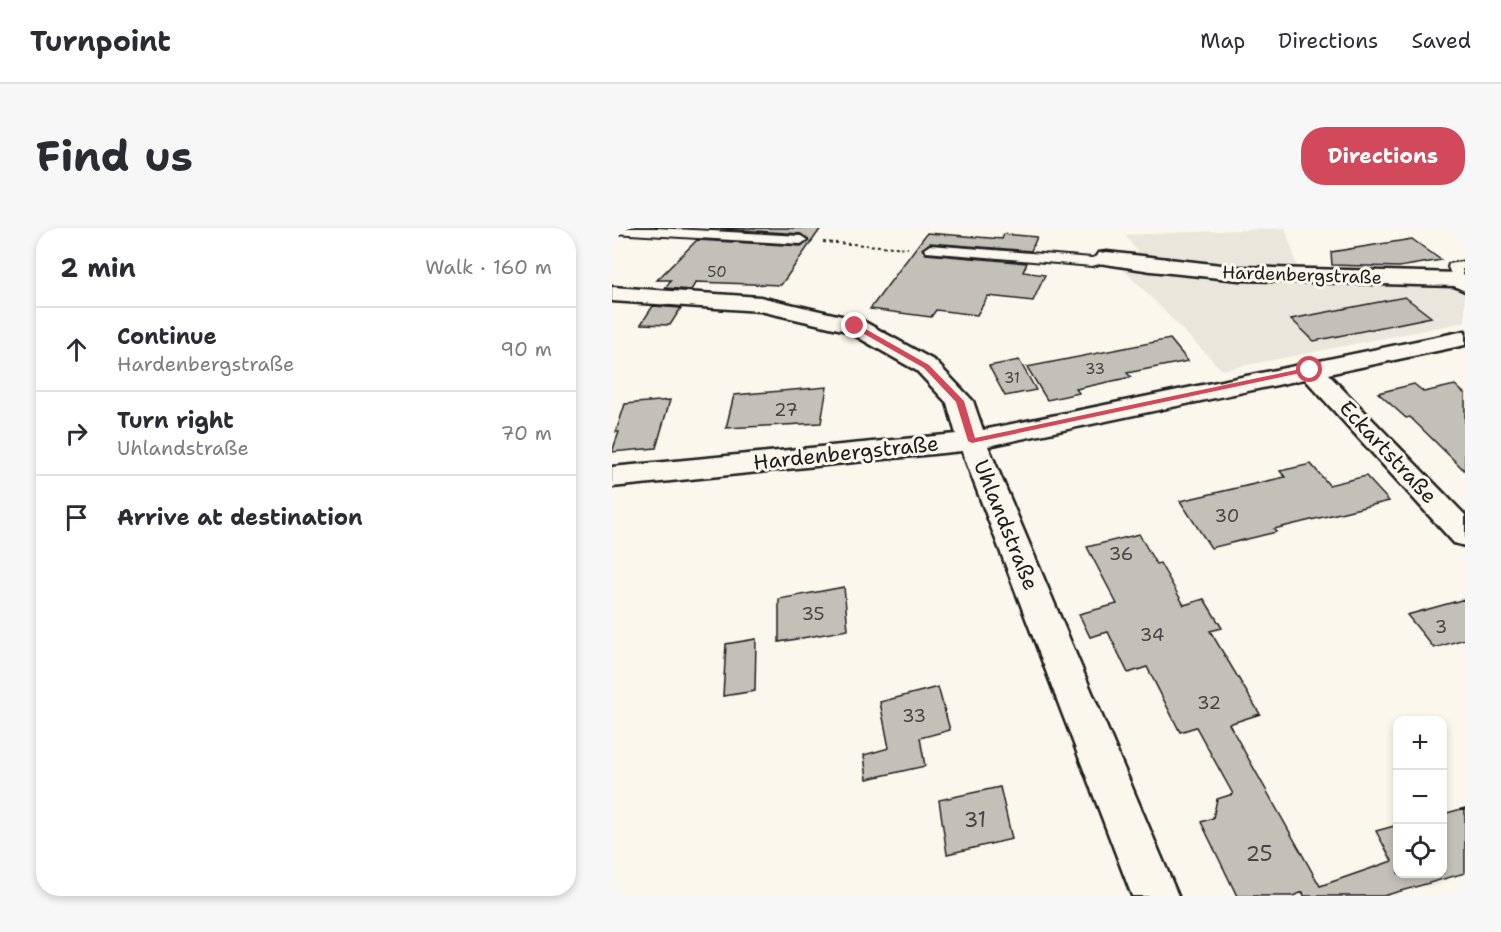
<!DOCTYPE html>
<meta charset="utf-8">
<style>
:root{--surface:#fff;--page:#f7f7f7;--text:#2b2b33;--muted:#7c7c81;--line:#e1e1e2;--accent:#d1495b}
body{margin:0;font-family:"Shantell Sans",sans-serif;background:var(--page);color:var(--text)}
.controls{position:absolute;right:18px;bottom:18px;display:grid;overflow:hidden;border-radius:12px;box-shadow:0 3px 9px #0003}
.controls button{width:54px;height:54px;display:grid;place-items:center;padding:0;border:0;border-bottom:2px solid var(--line);background:var(--surface);color:var(--text);font:30px sans-serif}
.stop{position:absolute;width:18px;height:18px;margin:-14px;border:4px solid #d1495b;border-radius:50%;background:#fff}
.stop.end{background:#d1495b;border-color:#fff;box-shadow:0 2px 6px #0008}
.list{margin:0;padding:0;list-style:none}
h2{display:flex;justify-content:space-between;align-items:center;height:78px;margin:0;padding:0 24px;font-size:26px}
h2 small{font-size:20px;font-weight:400;color:var(--muted)}
.list li{display:grid;grid-template-columns:39px 1fr auto;gap:18px;align-items:center;box-sizing:border-box;height:84px;padding:0 24px;border-top:2px solid var(--line)}
.list b{display:block;font-size:22px;white-space:nowrap}
.list p{margin:0;font-size:20px;white-space:nowrap;color:var(--muted)}
.list em{font-size:20px;font-style:normal;color:var(--muted)}
.icon{flex:none;width:33px;height:33px;fill:none;stroke:currentColor;stroke-width:2;stroke-linecap:round;stroke-linejoin:round}
.map{position:relative;flex:none;width:853px;height:668px;overflow:hidden;border-radius:24px}
header{display:flex;align-items:center;gap:36px;box-sizing:border-box;height:84px;padding:0 30px;background:var(--surface);border-bottom:2px solid var(--line)}
header strong{font-size:28px}
nav{display:flex;gap:33px;margin-inline-start:auto;font-size:21px}
.intro{display:flex;align-items:center;justify-content:space-between;box-sizing:border-box;height:144px;padding:0 36px}
h1{margin:0;font-size:42px}
.button{padding:15px 27px;border-radius:24px;background:var(--accent);color:#fff;font-size:21px;font-weight:700}
main{display:flex;gap:36px;padding:0 36px}
aside{flex:1;background:var(--surface);border-radius:24px;box-shadow:0 3px 9px #0003}
.map>svg:first-child{display:block}
.built{fill:#eae6dc}
.building{fill:#c3c0b8;stroke:#1c1c1c;stroke-width:1.5}
.lines{fill:none;stroke-linecap:round;stroke-linejoin:round}
.lane-casing{stroke:#1c1c1c;stroke-width:4}
.street-casing{stroke:#1c1c1c;stroke-width:5}
.path{stroke:#1c1c1c;stroke-width:2;stroke-dasharray:3 3;stroke-linecap:butt}
.lane{fill:#fbf7ec;fill-rule:evenodd}
.street{fill:#fbf7ec;fill-rule:evenodd}
.route{fill:#d1495b}
.labels{text-anchor:middle;dominant-baseline:central;stroke-width:6;stroke-linejoin:round;paint-order:stroke}
.far-number-label{font-size:15px;fill:#464543}
.far-street-label{font-size:18px;fill:#1c1c1c;stroke:#fbf7ec}
.number-label{font-size:18px;fill:#464543}
.street-label{font-size:21px;fill:#1c1c1c;stroke:#fbf7ec}
.near-number-label{font-size:21px;fill:#464543}
</style>
<header>
<strong>Turnpoint</strong>
<nav><a>Map</a><a>Directions</a><a>Saved</a></nav>
</header>
<div class="intro"><h1>Find us</h1><a class="button">Directions</a></div>
<main>
<aside>
<h2>2 min<small>Walk · 160 m</small></h2>
<ul class="list">
<li><svg class="icon" aria-label="ahead" viewBox="0 0 24 24"><path d="M12 20V5M6 11l6-6 6 6"/></svg><div><b>Continue</b><p>Hardenbergstraße</p></div><em>90 m</em></li>
<li><svg class="icon" aria-label="right" viewBox="0 0 24 24"><path d="M7 20v-9h11M14 6l5 5-5 5"/></svg><div><b>Turn right</b><p>Uhlandstraße</p></div><em>70 m</em></li>
<li><svg class="icon" aria-label="arrive" viewBox="0 0 24 24"><path d="M6 21V4h12l-3 4 3 4H6"/></svg><div><b>Arrive at destination</b></div></li>
</ul>
</aside>
<div class="map">
<svg width="853" height="668" viewBox="0 0 853 668">
<rect width="100%" height="100%" fill="#fbf7ec"/>
<filter id="ink" filterUnits="userSpaceOnUse"><feTurbulence type="fractalNoise" baseFrequency=".0167" numOctaves="2"/><feDisplacementMap in="SourceGraphic" scale="12" xChannelSelector="R" yChannelSelector="G"/><feConvolveMatrix kernelMatrix="1 2 1 2 8 2 1 2 1" color-interpolation-filters="sRGB"/></filter>
<g filter="url(#ink)">
<path class="built" d="M 673,0 L 689,50 L 846,57 L 853,62 L 853,94 L 610,142 L 509,39 L 535,38 L 513,7 Z"/>
<path class="building" d="M 209,0 L 169,57 L 84,54 L 79,62 L 53,60 L 59,52 L 45,52 L 85,12 L 189,18 L 197,13 L 189,6 L 97,0 Z
M 315,5 L 390,11 L 392,6 L 425,9 L 419,23 L 318,15 L 310,21 L 314,26 L 415,35 L 411,44 L 433,47 L 421,73 L 376,68 L 365,87 L 324,82 L 319,89 L 258,81 Z
M 800,11 L 829,32 L 787,39 L 720,37 L 719,24 Z
M 793,69 L 819,89 L 702,113 L 679,91 Z
M 41,78 L 69,80 L 58,97 L 29,96 Z
M 558,111 L 576,133 L 515,145 L 519,149 L 464,161 L 467,165 L 435,172 L 415,139 Z
M 407,132 L 424,162 L 393,168 L 377,138 Z
M 802,156 L 812,164 L 843,157 L 853,166 L 853,243 L 798,189 L 794,190 L 766,165 Z
M 215,159 L 209,195 L 114,200 L 122,167 Z
M 58,172 L 44,220 L 0,224 L 7,204 L 4,204 L 13,176 Z
M 699,236 L 717,257 L 754,248 L 777,273 L 662,301 L 664,304 L 599,320 L 568,273 L 673,249 L 668,243 Z
M 527,306 L 544,336 L 548,335 L 572,377 L 592,371 L 610,400 L 598,403 L 648,486 L 617,496 L 708,658 L 780,633 L 764,603 L 786,597 L 786,645 L 831,645 L 831,586 L 853,580 L 853,645 L 771,668 L 692,668 L 691,664 L 681,668 L 625,668 L 589,594 L 601,590 L 605,571 L 621,566 L 584,499 L 568,504 L 535,439 L 516,445 L 496,404 L 478,409 L 467,386 L 505,376 L 475,319 Z
M 232,359 L 236,402 L 167,414 L 167,371 Z
M 853,371 L 853,411 L 822,420 L 795,387 Z
M 144,411 L 143,463 L 111,468 L 114,416 Z
M 326,459 L 338,502 L 308,510 L 313,538 L 255,551 L 252,527 L 277,520 L 268,474 Z
M 388,559 L 400,611 L 335,626 L 327,572 Z"/>
<g class="lines">
<defs>
<path id="lane" d="M 0,0 L 44,0 L 189,8 L 195,12 L 189,16 L 0,5 Z
M 318,17 L 480,30 L 495,26 L 501,30 L 499,33 L 480,38 L 314,24 L 312,21 Z
M 853,33 L 853,41 L 850,41 L 853,54 L 843,55 L 836,39 L 837,36 Z"/>
<path id="street" d="M 495,24 L 627,39 L 848,45 L 853,47 L 853,63 L 842,58 L 627,52 L 539,43 L 487,35 L 484,30 L 487,25 Z
M 0,59 L 148,69 L 251,93 L 323,133 L 361,173 L 371,202 L 853,103 L 853,117 L 716,146 L 853,287 L 853,318 L 842,315 L 693,151 L 376,218 L 566,668 L 520,668 L 350,223 L 0,259 L 0,239 L 344,206 L 335,175 L 305,143 L 235,103 L 148,83 L 0,73 Z"/>
</defs>
<use href="#lane" class="lane-casing"/>
<use href="#street" class="street-casing"/>
<path class="path" d="M 211,14 L 296,20"/>
<use href="#lane" class="lane"/>
<use href="#street" class="street"/>
</g>
</g>
<path class="route" d="M 243,95 L 317,137 L 352,173 L 363,210 L 698,139 L 702,142 L 360,215 L 356,213 L 344,174 L 312,140 L 240,99 Z"/>
<g class="labels">
<g class="far-number-label">
<text x="105" y="44">50</text>
<text x="483" y="141">33</text>
<text x="400" y="150">31</text>
</g>
<g class="far-street-label">
<text transform="translate(690 47) rotate(2)">Hardenbergstraße</text>
</g>
<g class="number-label">
<text x="174" y="182">27</text>
<text x="615" y="288">30</text>
<text x="509" y="326">36</text>
<text x="201" y="386">35</text>
<text x="829" y="399">3</text>
<text x="540" y="407">34</text>
<text x="597" y="475">32</text>
<text x="302" y="488">33</text>
</g>
<g class="street-label">
<text transform="translate(776 224) rotate(47)">Eckartstraße</text>
<text transform="translate(234 225) rotate(-6)">Hardenbergstraße</text>
<text transform="translate(394 297) rotate(68)">Uhlandstraße</text>
</g>
<g class="near-number-label">
<text x="363" y="592">31</text>
<text x="647" y="626">25</text>
</g>
</g>
</svg>
<div class="controls">
<button>+</button>
<button>−</button>
<button><svg class="icon" aria-label="locate" viewBox="0 0 24 24"><circle cx="12" cy="12" r="6"/><path d="M12 2v4M12 18v4M2 12h4M18 12h4"/></svg></button>
</div>
<div class="stop" style="left:698px;top:142px"></div>
<div class="stop end" style="left:243px;top:98px"></div>
</div>
</main>
